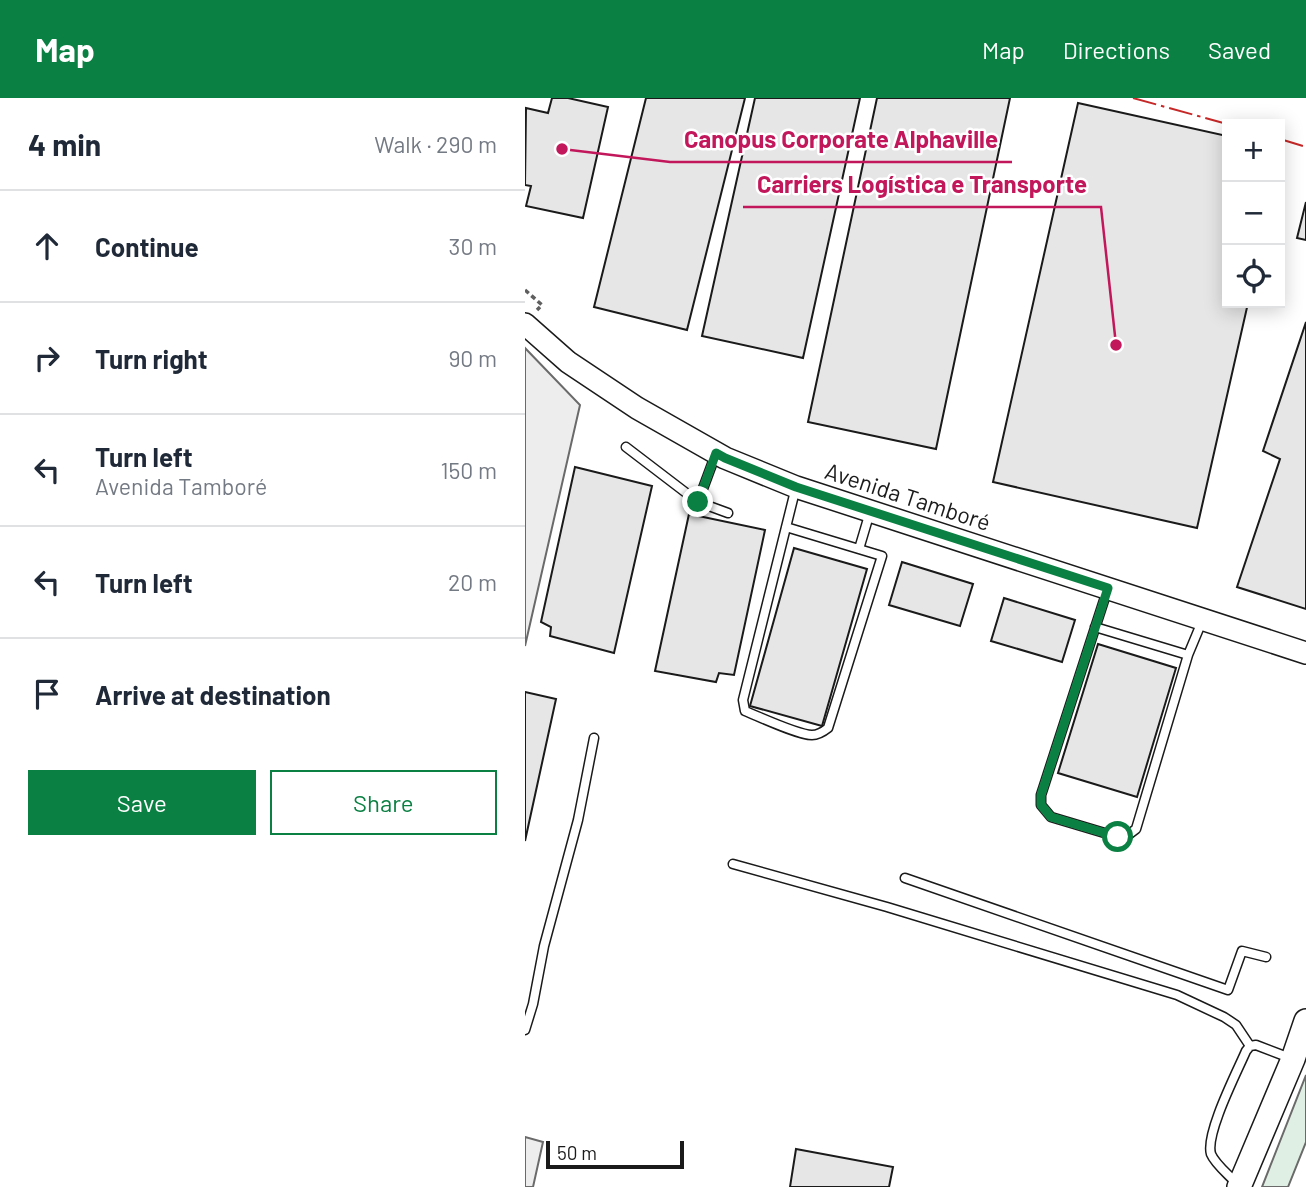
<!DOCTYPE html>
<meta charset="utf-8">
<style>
:root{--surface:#fff;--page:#f2f2f3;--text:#1f2937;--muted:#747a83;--line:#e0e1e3;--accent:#0b8043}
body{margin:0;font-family:Barlow,sans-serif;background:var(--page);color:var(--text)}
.controls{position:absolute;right:21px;top:21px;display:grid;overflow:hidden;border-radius:0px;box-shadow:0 4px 18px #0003}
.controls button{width:63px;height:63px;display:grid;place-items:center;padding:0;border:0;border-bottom:2px solid var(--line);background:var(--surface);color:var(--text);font:35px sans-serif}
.scale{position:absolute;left:21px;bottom:18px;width:138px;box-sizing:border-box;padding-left:7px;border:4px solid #1a1a1a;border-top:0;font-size:19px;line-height:24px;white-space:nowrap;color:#1a1a1a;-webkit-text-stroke:5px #fff;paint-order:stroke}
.stop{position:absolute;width:21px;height:21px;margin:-16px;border:5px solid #0b8043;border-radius:50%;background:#fff}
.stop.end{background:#0b8043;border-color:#fff;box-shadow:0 2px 7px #0008}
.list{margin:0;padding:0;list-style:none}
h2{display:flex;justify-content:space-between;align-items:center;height:91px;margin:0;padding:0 28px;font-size:30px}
h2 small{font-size:23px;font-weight:400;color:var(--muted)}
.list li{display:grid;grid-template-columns:46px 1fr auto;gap:21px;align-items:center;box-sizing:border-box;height:112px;padding:0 28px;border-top:2px solid var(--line)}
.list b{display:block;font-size:26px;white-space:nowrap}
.list p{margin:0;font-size:23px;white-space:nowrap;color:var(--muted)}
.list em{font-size:23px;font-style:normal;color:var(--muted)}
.actions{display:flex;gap:14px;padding:21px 28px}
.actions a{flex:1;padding:16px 0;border:2px solid var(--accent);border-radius:0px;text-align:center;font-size:24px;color:var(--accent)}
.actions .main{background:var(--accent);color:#fff}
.icon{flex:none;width:38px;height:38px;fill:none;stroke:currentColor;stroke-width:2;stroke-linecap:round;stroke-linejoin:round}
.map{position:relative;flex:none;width:781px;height:1089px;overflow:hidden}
header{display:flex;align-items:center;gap:42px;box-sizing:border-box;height:98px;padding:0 35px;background:var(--accent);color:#fff}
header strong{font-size:33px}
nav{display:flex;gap:38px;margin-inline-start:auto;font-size:24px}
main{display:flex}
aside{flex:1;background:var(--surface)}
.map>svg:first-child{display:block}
.green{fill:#e0efe3;stroke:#6a6a6a;stroke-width:2}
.parking{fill:#ededed;stroke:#6a6a6a;stroke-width:2}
.building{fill:#e6e6e6;stroke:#1a1a1a;stroke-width:2}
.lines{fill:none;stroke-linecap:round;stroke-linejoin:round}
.service-casing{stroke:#1a1a1a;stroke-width:11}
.tertiary-casing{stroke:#1a1a1a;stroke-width:24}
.secondary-casing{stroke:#1a1a1a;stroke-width:26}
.path{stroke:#5f5f5f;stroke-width:3.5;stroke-dasharray:5 3.5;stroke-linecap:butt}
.service{stroke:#fff;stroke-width:8}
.tertiary{stroke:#fff;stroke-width:21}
.secondary{stroke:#fff;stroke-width:23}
.power{stroke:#c62828;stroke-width:2;stroke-dasharray:24 5 3.5 5;stroke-linecap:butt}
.route{stroke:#0b8043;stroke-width:9}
.labels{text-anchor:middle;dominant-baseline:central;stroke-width:5;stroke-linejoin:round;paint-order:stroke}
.street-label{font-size:23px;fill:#1a1a1a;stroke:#fff}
.leader{fill:none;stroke:#c2185b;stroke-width:2.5}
.callout-dot{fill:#c2185b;stroke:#fff;stroke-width:2.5}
.callout-label{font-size:24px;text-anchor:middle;font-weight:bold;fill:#c2185b;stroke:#fff;stroke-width:5;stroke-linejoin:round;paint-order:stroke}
</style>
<header>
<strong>Map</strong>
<nav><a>Map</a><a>Directions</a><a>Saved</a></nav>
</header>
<main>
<aside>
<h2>4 min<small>Walk · 290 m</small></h2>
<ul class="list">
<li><svg class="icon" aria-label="ahead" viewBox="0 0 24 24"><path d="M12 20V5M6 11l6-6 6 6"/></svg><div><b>Continue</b></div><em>30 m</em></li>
<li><svg class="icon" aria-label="right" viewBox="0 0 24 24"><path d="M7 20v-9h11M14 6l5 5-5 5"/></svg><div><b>Turn right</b></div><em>90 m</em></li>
<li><svg class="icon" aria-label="left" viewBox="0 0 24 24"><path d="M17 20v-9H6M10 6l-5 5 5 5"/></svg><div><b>Turn left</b><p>Avenida Tamboré</p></div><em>150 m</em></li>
<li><svg class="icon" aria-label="left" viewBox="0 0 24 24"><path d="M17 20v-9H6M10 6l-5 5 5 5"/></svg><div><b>Turn left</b></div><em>20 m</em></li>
<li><svg class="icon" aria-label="arrive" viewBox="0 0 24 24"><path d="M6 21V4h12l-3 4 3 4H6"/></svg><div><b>Arrive at destination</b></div></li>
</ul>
<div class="actions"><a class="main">Save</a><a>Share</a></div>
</aside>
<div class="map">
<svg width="781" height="1089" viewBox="0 0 781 1089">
<rect width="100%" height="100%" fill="#fff"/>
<path class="green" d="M 781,977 L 781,1044 L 763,1089 L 737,1089 Z"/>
<path class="parking" d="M 0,250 L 55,307 L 0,548 Z
M 0,1039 L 18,1044 L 8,1089 L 0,1089 Z"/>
<path class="building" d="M 27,0 L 43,0 L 83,9 L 58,120 L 1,108 L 6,88 L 0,87 L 1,10 L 23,15 Z
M 121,0 L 220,0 L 162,232 L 69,209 Z
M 230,0 L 335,0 L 278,260 L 177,238 Z
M 352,0 L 485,0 L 411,351 L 283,324 Z
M 553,5 L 702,38 L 702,205 L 723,205 L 672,430 L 468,384 Z
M 781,104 L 781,142 L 772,140 Z
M 781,224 L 781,511 L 712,489 L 755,361 L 738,353 Z
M 50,369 L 127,388 L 89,555 L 25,538 L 26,529 L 16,524 Z
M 164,416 L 240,432 L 209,577 L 194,575 L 191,584 L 130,573 Z
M 269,450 L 342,471 L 297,628 L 225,608 Z
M 377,464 L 448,486 L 435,528 L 364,507 Z
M 479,500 L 550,522 L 537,564 L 466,543 Z
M 573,546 L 651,570 L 612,699 L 533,675 Z
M 0,594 L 31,601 L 0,743 Z
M 271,1051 L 368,1069 L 364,1089 L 265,1089 Z"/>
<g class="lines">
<defs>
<path id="service" d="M 101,349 L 173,404
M 190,358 L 173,404 L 203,415
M 261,429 L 357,458 L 303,630 C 298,634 293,637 287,637 C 273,637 235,619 220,613 L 218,602 L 271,389
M 334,451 L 345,414
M 582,493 L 516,697 L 516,707 L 526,719 L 593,739 L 603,737 L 611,731 L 663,557 L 678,521
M 570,529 L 663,557
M 208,766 L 362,809 L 652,897 L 699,919 L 711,927 L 725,948
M 380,780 L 703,892 L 717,853 L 741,859
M 0,932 L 8,906 L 19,848 L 53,722 L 69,640
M 725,948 L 731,947 L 765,960
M 711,1085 C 704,1077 690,1066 686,1056 C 680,1036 712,974 721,953 L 725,948"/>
<path id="tertiary" d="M 0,226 L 43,264 L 112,310 L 200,360 L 271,389 L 781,555"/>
<path id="secondary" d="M 714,1089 L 768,961 L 781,923"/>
</defs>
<use href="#service" class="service-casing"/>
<use href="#tertiary" class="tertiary-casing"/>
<use href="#secondary" class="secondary-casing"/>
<path class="path" d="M 0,192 L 17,207 L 12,212"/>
<use href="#service" class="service"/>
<use href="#tertiary" class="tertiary"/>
<use href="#secondary" class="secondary"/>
<path class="power" d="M 608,0 L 702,26
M 755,41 L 781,49"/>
</g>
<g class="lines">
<path class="route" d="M 173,404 L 191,355 L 200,360 L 271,389 L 583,490 L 516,697 L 516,707 L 526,719 L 593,739"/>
</g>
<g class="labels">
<g class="street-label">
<text transform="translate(383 398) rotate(18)">Avenida Tamboré</text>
</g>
</g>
<path class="leader" d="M37 51L145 64H487M591 247L576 109H218"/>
<g class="callout-dot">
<circle cx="37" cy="51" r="7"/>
<circle cx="591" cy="247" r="7"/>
</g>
<g class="callout-label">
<text x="316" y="50">Canopus Corporate Alphaville</text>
<text x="397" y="95">Carriers Logística e Transporte</text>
</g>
</svg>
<div class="controls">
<button>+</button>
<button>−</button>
<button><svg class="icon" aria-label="locate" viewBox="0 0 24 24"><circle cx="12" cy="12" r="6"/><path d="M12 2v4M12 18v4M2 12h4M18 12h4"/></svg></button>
</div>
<div class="scale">50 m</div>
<div class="stop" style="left:593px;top:739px"></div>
<div class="stop end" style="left:173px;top:404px"></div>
</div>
</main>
